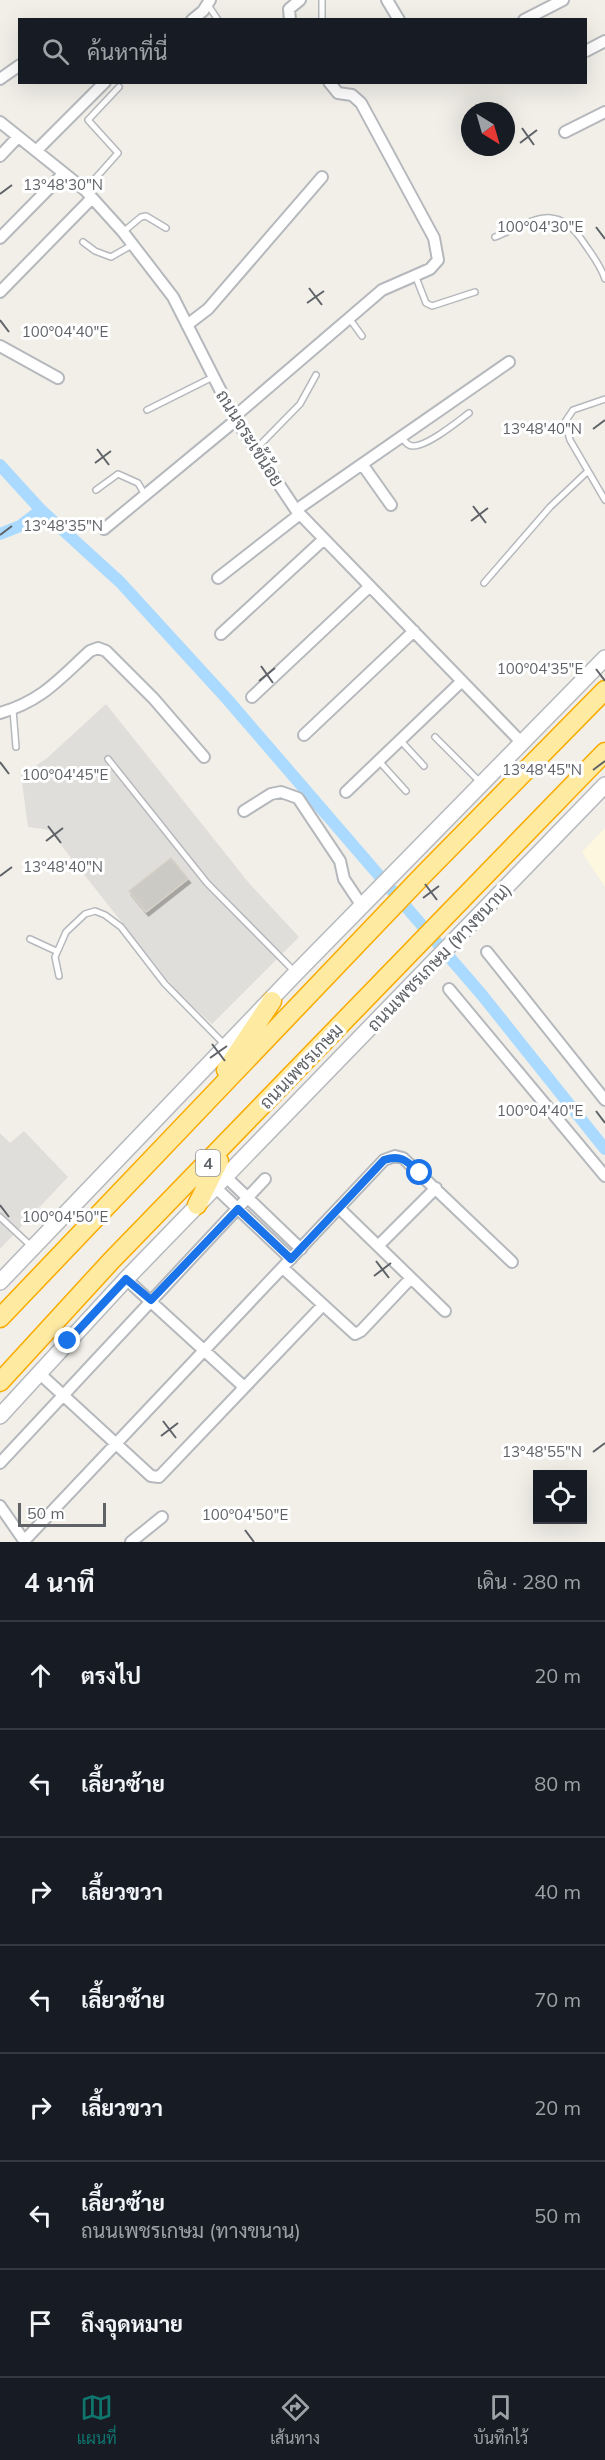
<!DOCTYPE html>
<html lang="th">
<meta charset="utf-8">
<style>
:root{--surface:#171b24;--page:#20242c;--text:#f1f3f6;--muted:#9ea1a6;--line:#363941;--accent:#0f766e}
body{margin:0;font-family:Mulish,Sarabun,sans-serif;background:var(--page);color:var(--text)}
.controls{position:absolute;right:18px;bottom:18px;display:grid;overflow:hidden;border-radius:0px;box-shadow:0 6px 24px #0002}
.controls button{width:54px;height:54px;display:grid;place-items:center;padding:0;border:0;border-bottom:2px solid var(--line);background:var(--surface);color:var(--text);font:30px sans-serif}
.compass{position:absolute;left:461px;top:102px;width:54px;height:54px;border-radius:50%;background:var(--surface);box-shadow:0 6px 24px #0002;rotate:143deg}
.scale{position:absolute;left:18px;bottom:15px;width:88px;box-sizing:border-box;padding-left:6px;border:3px solid #5f6368;border-top:0;font-size:16px;line-height:21px;white-space:nowrap;color:#5f6368;-webkit-text-stroke:4px #fff;paint-order:stroke}
.stop{position:absolute;width:18px;height:18px;margin:-14px;border:4px solid #1a73e8;border-radius:50%;background:#fff}
.stop.end{background:#1a73e8;border-color:#fff;box-shadow:0 2px 6px #0008}
.list{margin:0;padding:0;list-style:none}
h2{display:flex;justify-content:space-between;align-items:center;height:78px;margin:0;padding:0 24px;font-size:26px}
h2 small{font-size:20px;font-weight:400;color:var(--muted)}
.list li{display:grid;grid-template-columns:39px 1fr auto;gap:18px;align-items:center;box-sizing:border-box;height:108px;padding:0 24px;border-top:2px solid var(--line)}
.list b{display:block;font-size:22px;white-space:nowrap}
.list p{margin:0;font-size:20px;white-space:nowrap;color:var(--muted)}
.list em{font-size:20px;font-style:normal;color:var(--muted)}
.icon{flex:none;width:33px;height:33px;fill:none;stroke:currentColor;stroke-width:2;stroke-linecap:round;stroke-linejoin:round}
.map{position:relative;flex:none;width:605px;height:1542px;overflow:hidden}
.search{position:absolute;background:var(--surface);box-shadow:0 6px 24px #0002;left:18px;right:18px;top:18px;height:66px;display:flex;align-items:center;gap:15px;box-sizing:border-box;padding:0 21px;border-radius:0px;color:var(--muted);font-size:22px}
.sheet{height:834px;background:var(--surface)}
nav{display:flex;justify-content:space-around;align-items:center;box-sizing:border-box;height:84px;border-top:2px solid var(--line);background:var(--surface);font-size:16px;color:var(--muted)}
nav a{display:grid;justify-items:center;gap:3px}
nav .on{color:var(--accent)}
.map>svg:first-child{display:block}
.commercial{fill:#fef7e0}
.industrial{fill:#e0deda}
.lines{fill:none;stroke-linecap:round;stroke-linejoin:round}
.canal{stroke:#aadaff;stroke-width:12}
.building{fill:#cccac5;stroke:#d6d1c6;stroke-width:1.5;filter:url(#shadow)}
.service-casing{stroke:#b5b8bc;stroke-width:8}
.minor-casing{stroke:#b5b8bc;stroke-width:14}
.secondary-casing{stroke:#b6babf;stroke-width:18}
.trunk-casing{stroke:#f9ab00;stroke-width:21}
.service{stroke:#fff;stroke-width:5}
.minor{stroke:#fff;stroke-width:10}
.secondary{stroke:#fff;stroke-width:15}
.trunk{stroke:#feeaa1;stroke-width:18}
.route{stroke:#1a73e8;stroke-width:8}
.ticks{fill:none;stroke:#5f6368;stroke-width:2}
.labels{text-anchor:middle;dominant-baseline:central;stroke-width:6;stroke-linejoin:round;paint-order:stroke}
.shield{fill:#fff;stroke:#8f9295;stroke-width:1.5}
.shield-label{font-size:16px;font-weight:bold;fill:#5f6368}
.street-label{font-size:18px;fill:#5f6368;stroke:#fff}
.ticks-label{font-size:15px;text-anchor:middle;fill:#5f6368;stroke:#fff;stroke-width:6;stroke-linejoin:round;paint-order:stroke}
</style>
<div class="map">
<svg width="605" height="1542" viewBox="0 0 605 1542">
<defs>
<filter id="shadow"><feDropShadow dx="2.5" dy="4" stdDeviation="0" flood-color="#0004"/></filter>
</defs>
<rect width="100%" height="100%" fill="#f1efe8"/>
<path class="commercial" d="M 605,828 L 605,887 L 582,852 Z"/>
<path class="industrial" d="M 106,704 L 249,883 L 299,937 L 212,1024 L 176,991 L 49,830 L 28,827 L 21,775 L 46,759 Z
M 24,1131 L 68,1177 L 0,1249 L 0,1133 L 10,1143 Z"/>
<g class="lines">
<path class="canal" d="M 0,465 L 41,510 L 120,582 L 227,699 L 482,995 L 605,1149
M 0,534 L 20,526 L 41,510"/>
</g>
<path class="building" d="M 171,858 L 188,879 L 146,912 L 129,891 Z"/>
<g class="lines">
<defs>
<path id="service" d="M 322,0 L 322,20
M 208,5 L 218,20
M 85,190 L 118,153 L 88,120 L 119,87
M 123,232 L 141,217 L 146,216 L 166,228
M 495,237 C 533,222 556,200 584,243 C 592,255 600,264 605,279
M 83,242 L 95,251 L 111,257 L 132,245
M 415,275 L 426,303 L 432,306 L 475,292
M 349,318 L 362,336
M 605,399 L 573,410 L 565,422 L 570,440 L 605,500
M 147,410 L 213,377
M 401,437 C 405,441 407,446 413,446 C 428,446 457,422 469,413
M 256,449 L 300,404 L 316,375
M 96,490 L 118,474 L 138,483 L 145,495
M 484,583 L 550,507 L 588,471
M 13,710 L 16,747
M 435,737 L 480,782
M 400,740 L 424,766
M 108,759 L 207,883 L 295,972
M 378,760 L 406,791
M 30,939 L 56,951
M 59,976 L 55,957 L 66,932 L 85,914 L 95,911 L 105,915 L 121,927 L 165,984 L 226,1046
M 0,1217 L 31,1246"/>
<path id="minor" d="M 387,0 L 399,20
M 192,20 L 203,11 L 210,0
M 290,20 L 289,9 L 300,0
M 524,20 L 563,0
M 586,51 L 605,41
M 0,79 L 20,65
M 0,122 L 85,190 L 123,232 L 173,297 L 234,417 L 296,510 L 521,742
M 565,132 L 605,112
M 36,151 L 105,82
M 0,156 L 18,137
M 0,238 L 64,173
M 0,292 L 92,198
M 187,325 L 208,309 L 322,177
M 0,346 L 58,378
M 234,417 L 382,290 L 430,269 L 438,260 L 434,238 L 361,103 L 352,95 L 338,93 L 329,82
M 362,464 L 391,505
M 296,510 L 509,362
M 104,529 L 236,420
M 218,578 L 300,514
M 221,634 L 323,540
M 252,697 L 369,587
M 0,713 C 42,701 59,679 90,651 L 98,648 L 106,651 L 154,699 L 204,757
M 304,735 L 414,631
M 346,792 L 462,681
M 244,811 L 271,794 L 281,792 L 298,798 L 340,861 L 344,879 L 362,906
M 487,952 L 605,1100
M 449,989 L 605,1176
M 225,1176 L 301,1249
M 215,1187 L 291,1259
M 340,1209 L 445,1311
M 378,1246 L 436,1188
M 283,1268 L 355,1334 L 361,1331 L 411,1278
M 126,1279 L 243,1386
M 39,1373 L 151,1476 L 159,1477 L 323,1305
M 0,1463 L 265,1179
M 0,1506 L 25,1542
M 24,1541 L 384,1160 L 395,1156 L 403,1158 L 512,1262
M 131,1542 L 162,1517"/>
<path id="secondary" d="M 0,1282 L 296,973 L 605,658
M 0,1416 L 126,1279 L 605,785"/>
<path id="trunk" d="M 226,1070 L 272,1001
M 197,1205 L 219,1161
M 0,1318 L 423,875 L 605,690
M 0,1382 L 111,1261 L 605,752"/>
</defs>
<use href="#service" class="service-casing"/>
<use href="#minor" class="minor-casing"/>
<use href="#secondary" class="secondary-casing"/>
<use href="#trunk" class="trunk-casing"/>
<use href="#service" class="service"/>
<use href="#minor" class="minor"/>
<use href="#secondary" class="secondary"/>
<use href="#trunk" class="trunk"/>
</g>
<g class="lines">
<path class="route" d="M 68,1341 L 126,1279 L 151,1300 L 238,1209 L 291,1259 L 384,1160 C 401,1154 407,1161 420,1173"/>
</g>
<path class="ticks" d="M 522,128 L 534,145M 520,143 L 537,130M 0,194 L 12,185M 596,227 L 605,239M 309,288 L 322,305M 307,303 L 324,291M 0,320 L 9,332M 593,429 L 605,420M 97,449 L 109,465M 95,463 L 111,451M 473,506 L 486,523M 471,521 L 488,508M 0,535 L 12,526M 261,666 L 273,683M 596,669 L 605,681M 259,681 L 275,668M 0,762 L 9,774M 593,770 L 605,761M 48,826 L 61,843M 46,841 L 63,828M 0,876 L 12,867M 425,884 L 437,900M 423,898 L 439,886M 212,1044 L 225,1061M 210,1058 L 227,1046M 596,1111 L 605,1123M 0,1205 L 9,1217M 376,1261 L 389,1278M 374,1276 L 391,1263M 163,1421 L 176,1438M 161,1436 L 178,1423M 593,1452 L 605,1443M 245,1530 L 254,1542"/>
<g class="labels">
<rect class="shield" x="196" y="1150" width="24" height="26" rx="4.5"/>
<g class="shield-label">
<text x="208" y="1163">4</text>
</g>
<g class="street-label">
<text transform="translate(250 438) rotate(58)">ถนนจระเข้น้อย</text>
<text transform="translate(439 957) rotate(-46)">ถนนเพชรเกษม (ทางขนาน)</text>
<text transform="translate(301 1066) rotate(-46)">ถนนเพชรเกษม</text>
</g>
</g>
<g class="ticks-label">
<text x="63" y="190">13°48'30"N</text>
<text x="540" y="232">100°04'30"E</text>
<text x="65" y="337">100°04'40"E</text>
<text x="542" y="434">13°48'40"N</text>
<text x="63" y="531">13°48'35"N</text>
<text x="540" y="674">100°04'35"E</text>
<text x="542" y="775">13°48'45"N</text>
<text x="65" y="780">100°04'45"E</text>
<text x="63" y="872">13°48'40"N</text>
<text x="540" y="1116">100°04'40"E</text>
<text x="65" y="1222">100°04'50"E</text>
<text x="542" y="1457">13°48'55"N</text>
<text x="245" y="1520">100°04'50"E</text>
</g>
</svg>
<div class="controls">
<button><svg class="icon" aria-label="locate" viewBox="0 0 24 24"><circle cx="12" cy="12" r="6"/><path d="M12 2v4M12 18v4M2 12h4M18 12h4"/></svg></button>
</div>
<svg class="compass" viewBox="-18 -18 36 36"><path d="M0-13l5 13h-10z" fill="#e53935"/><path d="M0 13l5-13h-10z" fill="#9ea1a6"/></svg>
<div class="scale">50 m</div>
<div class="stop" style="left:420px;top:1173px"></div>
<div class="stop end" style="left:68px;top:1341px"></div>
<div class="search"><svg class="icon" aria-label="search" viewBox="0 0 24 24"><circle cx="10" cy="10" r="6"/><path d="M15 15l6 6"/></svg>ค้นหาที่นี่</div>
</div>
<section class="sheet">
<h2>4 นาที<small>เดิน · 280 m</small></h2>
<ul class="list">
<li><svg class="icon" aria-label="ahead" viewBox="0 0 24 24"><path d="M12 20V5M6 11l6-6 6 6"/></svg><div><b>ตรงไป</b></div><em>20 m</em></li>
<li><svg class="icon" aria-label="left" viewBox="0 0 24 24"><path d="M17 20v-9H6M10 6l-5 5 5 5"/></svg><div><b>เลี้ยวซ้าย</b></div><em>80 m</em></li>
<li><svg class="icon" aria-label="right" viewBox="0 0 24 24"><path d="M7 20v-9h11M14 6l5 5-5 5"/></svg><div><b>เลี้ยวขวา</b></div><em>40 m</em></li>
<li><svg class="icon" aria-label="left" viewBox="0 0 24 24"><path d="M17 20v-9H6M10 6l-5 5 5 5"/></svg><div><b>เลี้ยวซ้าย</b></div><em>70 m</em></li>
<li><svg class="icon" aria-label="right" viewBox="0 0 24 24"><path d="M7 20v-9h11M14 6l5 5-5 5"/></svg><div><b>เลี้ยวขวา</b></div><em>20 m</em></li>
<li><svg class="icon" aria-label="left" viewBox="0 0 24 24"><path d="M17 20v-9H6M10 6l-5 5 5 5"/></svg><div><b>เลี้ยวซ้าย</b><p>ถนนเพชรเกษม (ทางขนาน)</p></div><em>50 m</em></li>
<li><svg class="icon" aria-label="arrive" viewBox="0 0 24 24"><path d="M6 21V4h12l-3 4 3 4H6"/></svg><div><b>ถึงจุดหมาย</b></div></li>
</ul>
</section>
<nav>
<a class="on"><svg class="icon" aria-label="map" viewBox="0 0 24 24"><path d="M3 6l6-2 6 2 6-2v14l-6 2-6-2-6 2zM9 4v14M15 6v14"/></svg>แผนที่</a>
<a><svg class="icon" aria-label="directions" viewBox="0 0 24 24"><path d="M12 3l9 9-9 9-9-9zM9 14v-3h6M13 9l2 2-2 2"/></svg>เส้นทาง</a>
<a><svg class="icon" aria-label="saved" viewBox="0 0 24 24"><path d="M7 4h10v16l-5-4-5 4z"/></svg>บันทึกไว้</a>
</nav>
